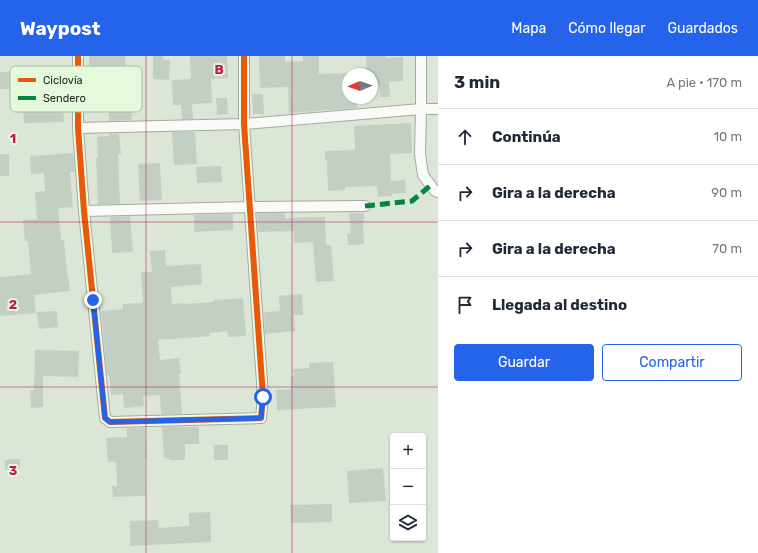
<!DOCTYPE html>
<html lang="es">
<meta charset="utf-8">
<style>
:root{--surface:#fff;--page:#f6f6f7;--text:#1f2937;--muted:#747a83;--line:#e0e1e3;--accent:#2563eb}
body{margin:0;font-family:Rubik,sans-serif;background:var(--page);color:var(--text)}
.controls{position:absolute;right:12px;bottom:12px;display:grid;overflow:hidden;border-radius:4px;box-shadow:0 1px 3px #0004}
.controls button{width:36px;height:36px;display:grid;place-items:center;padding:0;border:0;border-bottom:1px solid var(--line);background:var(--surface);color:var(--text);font:20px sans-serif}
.compass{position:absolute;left:342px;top:12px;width:36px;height:36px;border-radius:50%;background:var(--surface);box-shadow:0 1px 3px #0004;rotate:268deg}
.stop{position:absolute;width:12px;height:12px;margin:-9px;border:3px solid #2563eb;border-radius:50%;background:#fff}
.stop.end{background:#2563eb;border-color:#fff;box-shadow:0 1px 4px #0008}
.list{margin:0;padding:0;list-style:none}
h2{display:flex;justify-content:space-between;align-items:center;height:52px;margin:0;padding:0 16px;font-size:17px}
h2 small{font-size:13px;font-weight:400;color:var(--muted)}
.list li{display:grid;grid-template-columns:26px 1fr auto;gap:12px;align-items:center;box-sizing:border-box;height:56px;padding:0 16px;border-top:1px solid var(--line)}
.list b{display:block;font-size:15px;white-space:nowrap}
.list em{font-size:13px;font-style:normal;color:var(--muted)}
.actions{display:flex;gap:8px;padding:12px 16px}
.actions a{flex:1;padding:9px 0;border:1px solid var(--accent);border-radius:4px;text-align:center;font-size:14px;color:var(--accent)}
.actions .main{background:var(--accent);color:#fff}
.icon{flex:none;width:22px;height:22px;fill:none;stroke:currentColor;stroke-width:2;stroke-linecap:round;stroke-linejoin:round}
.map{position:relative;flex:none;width:438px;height:497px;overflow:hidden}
header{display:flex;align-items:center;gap:24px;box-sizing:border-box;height:56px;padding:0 20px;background:var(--accent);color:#fff}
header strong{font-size:19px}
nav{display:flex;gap:22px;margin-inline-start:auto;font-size:14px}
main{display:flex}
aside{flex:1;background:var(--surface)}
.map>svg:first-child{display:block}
.building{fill:#c4cfc4}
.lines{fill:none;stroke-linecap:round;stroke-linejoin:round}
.street-casing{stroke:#a2ab9e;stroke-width:12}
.street{stroke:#fafbf9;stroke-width:10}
.quiet{stroke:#00873e;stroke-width:5;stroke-dasharray:10 5;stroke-linecap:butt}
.cycleway-casing{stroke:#e5fadc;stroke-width:8}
.cycleway{stroke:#e8590c;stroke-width:6}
.route{stroke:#2563eb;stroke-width:5}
.grid{fill:none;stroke:#c2185b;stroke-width:1;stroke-opacity:0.55}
.key{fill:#e5fadc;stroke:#a9baa2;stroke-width:1}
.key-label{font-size:11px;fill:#1d2419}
.grid-label{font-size:13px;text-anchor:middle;font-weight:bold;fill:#c2185b;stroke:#e5fadc;stroke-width:4;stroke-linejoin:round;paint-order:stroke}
</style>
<header>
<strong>Waypost</strong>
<nav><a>Mapa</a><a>Cómo llegar</a><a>Guardados</a></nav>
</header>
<main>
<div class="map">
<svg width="438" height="497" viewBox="0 0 438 497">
<rect width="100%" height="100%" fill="#dbe6d6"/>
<path class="building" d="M 89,0 L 125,0 L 127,30 L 130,29 L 132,64 L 109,65 L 107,29 L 92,29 L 91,11 L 89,11 Z
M 153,0 L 163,0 L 163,4 L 170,4 L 169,24 L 153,23 Z
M 190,0 L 227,0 L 228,22 L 211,23 L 212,47 L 192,48 L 193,63 L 182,63 L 181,49 L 173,49 L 172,24 L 191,23 Z
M 259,0 L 285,0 L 285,6 L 303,5 L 303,0 L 319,0 L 319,18 L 348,17 L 348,42 L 357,42 L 357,52 L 289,57 L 288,31 L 260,32 Z
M 366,0 L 386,0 L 386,2 L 403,1 L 403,25 L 389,26 L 390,41 L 380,41 L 380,29 L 375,29 L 375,18 L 367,18 Z
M 67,14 L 68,44 L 63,44 L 64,66 L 24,67 L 22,33 L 0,33 L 0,16 Z
M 252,38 L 263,38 L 264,58 L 253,58 Z
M 216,42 L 227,42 L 228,58 L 217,59 Z
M 411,67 L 412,97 L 390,98 L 391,125 L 405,124 L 406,137 L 392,138 L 392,140 L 378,141 L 377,130 L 345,131 L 345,134 L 328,135 L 327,104 L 325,104 L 325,95 L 355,94 L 354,70 Z
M 172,76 L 195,76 L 197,108 L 174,109 Z
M 109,78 L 119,78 L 121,98 L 118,98 L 120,148 L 98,148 L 96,102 L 98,102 L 97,81 L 110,80 Z
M 73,97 L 75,116 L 70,116 L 73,151 L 58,152 L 61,184 L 64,184 L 67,219 L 68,219 L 70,235 L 34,239 L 36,257 L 0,260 L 0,221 L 31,218 L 28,185 L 25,185 L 23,164 L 37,163 L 35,136 L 45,135 L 44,117 L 31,118 L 30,100 Z
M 0,98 L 9,98 L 9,120 L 0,120 Z
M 160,107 L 162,144 L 140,145 L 138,108 Z
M 221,110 L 222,126 L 197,127 L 196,111 Z
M 257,157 L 285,157 L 285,162 L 325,161 L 326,189 L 331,189 L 334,225 L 316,226 L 313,186 L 294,187 L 294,175 L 258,176 Z
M 349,157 L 364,157 L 364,165 L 363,165 L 364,188 L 348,189 L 347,178 L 351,177 Z
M 233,158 L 233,174 L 194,176 L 194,159 Z
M 130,160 L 133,196 L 112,197 L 110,161 Z
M 165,194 L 166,210 L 201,208 L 202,228 L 171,231 L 172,248 L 185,247 L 185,248 L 214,246 L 214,244 L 243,242 L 246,280 L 228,281 L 227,275 L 209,277 L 210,280 L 158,284 L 160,304 L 179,302 L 181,318 L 179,318 L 182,358 L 161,358 L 160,339 L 143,340 L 144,350 L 124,352 L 123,338 L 111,339 L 109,319 L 107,319 L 101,255 L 123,253 L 123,248 L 143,247 L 141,216 L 152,216 L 150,195 Z
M 302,238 L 303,259 L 294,259 L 295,275 L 265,278 L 264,256 L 280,255 L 279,240 Z
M 57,255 L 58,271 L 39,273 L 37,256 Z
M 35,294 L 79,295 L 78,321 L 43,320 L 43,351 L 31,352 L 30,334 L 34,334 Z
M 333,306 L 336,351 L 277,354 L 276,334 L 291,333 L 291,320 L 294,320 L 293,313 L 309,312 L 309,307 Z
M 162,371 L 199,371 L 199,388 L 185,388 L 185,404 L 169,404 L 169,402 L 164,402 Z
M 127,372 L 145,372 L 147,402 L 145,402 L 146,440 L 113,441 L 112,430 L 117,430 L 116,406 L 108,406 L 106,382 L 127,381 Z
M 214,389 L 228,389 L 228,404 L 214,404 Z
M 20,403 L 20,413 L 5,414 L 5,404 Z
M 383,412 L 386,445 L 349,447 L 347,415 Z
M 332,448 L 332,466 L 291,467 L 290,449 Z
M 210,456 L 211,486 L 130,490 L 130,465 L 158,464 L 159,472 L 189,470 L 189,457 Z"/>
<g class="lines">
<defs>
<path id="street" d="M 78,0 L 78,72 L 84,155 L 105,362 L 110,366 L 261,362 L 263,341 L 244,68 L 244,0
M 421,0 L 421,53 L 420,98 L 423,119 L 435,135 L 438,136
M 78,72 L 244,68 L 421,53 L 438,53
M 84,155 L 250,151 L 365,150"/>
</defs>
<use href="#street" class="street-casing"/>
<use href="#street" class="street"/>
<path class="quiet" d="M 365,150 L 412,145 L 431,129"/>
<defs>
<path id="cycleway" d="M 78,0 L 78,72 L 84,155 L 105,362 L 110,366 L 261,362 L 263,341 L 244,68 L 244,0"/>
</defs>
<use href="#cycleway" class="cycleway-casing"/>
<use href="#cycleway" class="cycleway"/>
</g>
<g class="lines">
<path class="route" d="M 93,244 L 105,362 L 110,366 L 261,362 L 263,341"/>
</g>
<path class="grid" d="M 146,0 L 146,497M 292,0 L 292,497M 0,166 L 438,166M 0,331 L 438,331"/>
<rect x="10" y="10" width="132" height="46" rx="6" class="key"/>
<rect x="18" y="22" width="18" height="4" fill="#e8590c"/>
<rect x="18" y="40" width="18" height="4" fill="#00873e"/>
<g class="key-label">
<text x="43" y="28">Ciclovía</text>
<text x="43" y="46">Sendero</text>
</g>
<g class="grid-label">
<text x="219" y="18">B</text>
<text x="13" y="87">1</text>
<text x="13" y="253">2</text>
<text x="13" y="419">3</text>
</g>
</svg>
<div class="controls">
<button>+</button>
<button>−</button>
<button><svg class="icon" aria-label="layers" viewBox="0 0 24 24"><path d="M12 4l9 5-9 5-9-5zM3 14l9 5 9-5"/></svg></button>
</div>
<svg class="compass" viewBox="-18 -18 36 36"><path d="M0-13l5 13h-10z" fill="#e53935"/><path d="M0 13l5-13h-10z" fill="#747a83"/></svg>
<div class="stop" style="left:263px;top:341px"></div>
<div class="stop end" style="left:93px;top:244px"></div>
</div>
<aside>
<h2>3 min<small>A pie · 170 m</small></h2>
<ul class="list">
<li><svg class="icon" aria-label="ahead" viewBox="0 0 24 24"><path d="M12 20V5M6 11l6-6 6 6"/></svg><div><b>Continúa</b></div><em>10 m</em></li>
<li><svg class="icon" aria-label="right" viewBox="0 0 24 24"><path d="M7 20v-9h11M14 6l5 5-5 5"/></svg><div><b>Gira a la derecha</b></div><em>90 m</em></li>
<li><svg class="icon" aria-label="right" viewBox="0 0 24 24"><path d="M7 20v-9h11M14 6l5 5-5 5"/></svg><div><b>Gira a la derecha</b></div><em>70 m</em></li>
<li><svg class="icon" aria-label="arrive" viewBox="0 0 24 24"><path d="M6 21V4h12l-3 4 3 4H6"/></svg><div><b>Llegada al destino</b></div></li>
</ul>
<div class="actions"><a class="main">Guardar</a><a>Compartir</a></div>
</aside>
</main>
